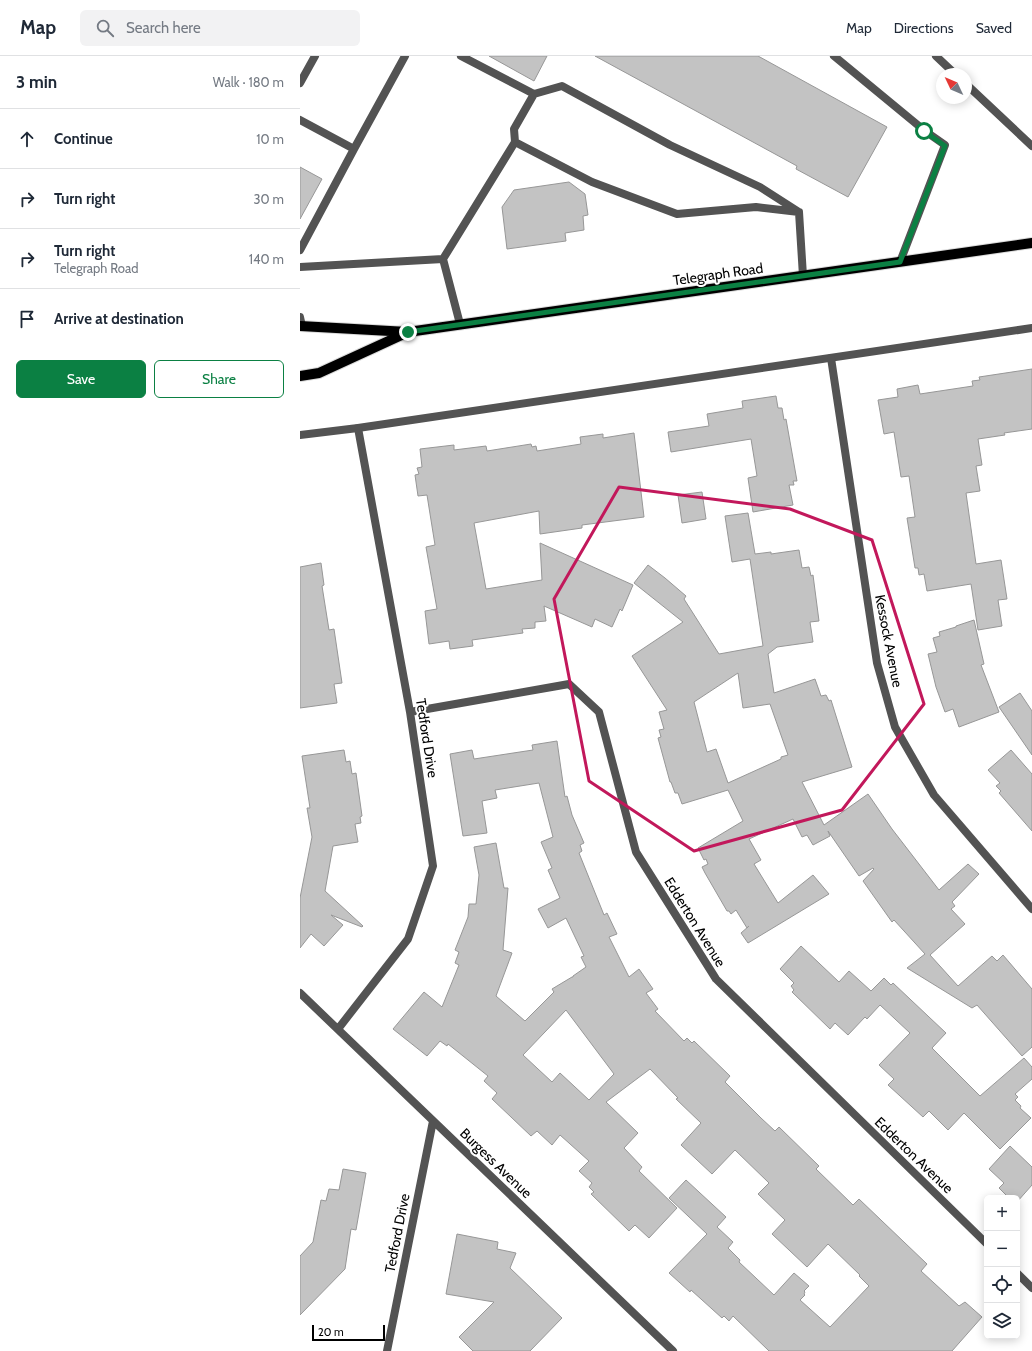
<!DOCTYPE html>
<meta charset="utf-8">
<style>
:root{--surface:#fff;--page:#f2f2f3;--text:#1f2937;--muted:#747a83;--line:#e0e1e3;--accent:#0b8043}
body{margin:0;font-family:Cabin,sans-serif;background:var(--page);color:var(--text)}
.controls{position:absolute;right:12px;bottom:12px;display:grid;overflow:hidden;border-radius:6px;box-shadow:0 2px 10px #0003}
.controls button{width:36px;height:36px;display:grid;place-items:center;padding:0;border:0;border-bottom:1px solid var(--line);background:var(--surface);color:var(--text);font:20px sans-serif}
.compass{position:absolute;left:636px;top:12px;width:36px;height:36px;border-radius:50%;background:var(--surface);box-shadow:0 2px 10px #0003;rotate:314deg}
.scale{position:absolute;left:12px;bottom:10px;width:73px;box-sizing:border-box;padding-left:4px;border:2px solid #000;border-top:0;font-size:11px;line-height:14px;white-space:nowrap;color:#000;-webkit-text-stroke:3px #fff;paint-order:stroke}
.stop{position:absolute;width:12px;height:12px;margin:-9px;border:3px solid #0b8043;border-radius:50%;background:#fff}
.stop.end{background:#0b8043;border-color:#fff;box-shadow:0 1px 4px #0008}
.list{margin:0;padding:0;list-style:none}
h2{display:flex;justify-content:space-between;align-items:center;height:52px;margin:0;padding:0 16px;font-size:17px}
h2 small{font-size:13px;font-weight:400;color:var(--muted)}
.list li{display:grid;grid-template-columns:26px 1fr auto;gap:12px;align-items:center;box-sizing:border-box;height:60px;padding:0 16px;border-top:1px solid var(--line)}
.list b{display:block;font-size:15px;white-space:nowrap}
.list p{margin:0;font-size:13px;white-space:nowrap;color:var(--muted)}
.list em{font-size:13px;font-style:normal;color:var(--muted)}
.actions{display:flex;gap:8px;padding:12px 16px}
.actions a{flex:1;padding:9px 0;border:1px solid var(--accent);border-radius:6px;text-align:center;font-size:14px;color:var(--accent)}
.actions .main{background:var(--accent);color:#fff}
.icon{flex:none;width:22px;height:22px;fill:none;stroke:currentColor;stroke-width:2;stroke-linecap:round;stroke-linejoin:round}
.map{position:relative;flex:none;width:732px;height:1295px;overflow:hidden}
header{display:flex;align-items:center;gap:24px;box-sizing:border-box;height:56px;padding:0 20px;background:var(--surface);border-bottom:1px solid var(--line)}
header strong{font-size:19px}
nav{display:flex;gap:22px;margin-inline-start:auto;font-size:14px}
.search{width:280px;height:36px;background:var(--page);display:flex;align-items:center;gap:10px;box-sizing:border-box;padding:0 14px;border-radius:6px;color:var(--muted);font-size:15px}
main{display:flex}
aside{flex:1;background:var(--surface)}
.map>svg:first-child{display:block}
.building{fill:#c3c3c3;stroke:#979797;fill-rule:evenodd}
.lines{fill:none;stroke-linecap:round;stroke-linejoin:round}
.primary-casing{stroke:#dbdbdb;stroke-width:12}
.service{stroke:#535353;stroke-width:8}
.minor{stroke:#535353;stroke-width:8}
.primary{stroke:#000;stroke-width:10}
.route{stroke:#0b8043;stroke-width:5}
.marked{fill:none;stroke:#c2185b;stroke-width:3;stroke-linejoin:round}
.labels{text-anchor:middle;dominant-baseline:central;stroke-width:4;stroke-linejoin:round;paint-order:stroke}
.street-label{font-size:14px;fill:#000;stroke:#fff}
</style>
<header>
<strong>Map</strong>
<div class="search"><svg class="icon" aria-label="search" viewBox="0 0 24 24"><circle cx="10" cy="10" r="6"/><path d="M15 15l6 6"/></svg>Search here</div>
<nav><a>Map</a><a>Directions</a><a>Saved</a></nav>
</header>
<main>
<aside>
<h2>3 min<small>Walk · 180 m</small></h2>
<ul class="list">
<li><svg class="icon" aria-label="ahead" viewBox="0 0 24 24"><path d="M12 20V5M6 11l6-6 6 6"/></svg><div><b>Continue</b></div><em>10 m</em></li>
<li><svg class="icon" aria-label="right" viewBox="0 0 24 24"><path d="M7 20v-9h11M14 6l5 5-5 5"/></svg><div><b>Turn right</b></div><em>30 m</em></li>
<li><svg class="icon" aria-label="right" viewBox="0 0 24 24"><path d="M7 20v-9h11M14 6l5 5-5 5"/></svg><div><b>Turn right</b><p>Telegraph Road</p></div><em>140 m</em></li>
<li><svg class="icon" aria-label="arrive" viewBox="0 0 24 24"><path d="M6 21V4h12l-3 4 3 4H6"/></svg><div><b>Arrive at destination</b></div></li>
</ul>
<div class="actions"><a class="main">Save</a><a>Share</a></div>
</aside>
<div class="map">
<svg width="732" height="1295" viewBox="0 0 732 1295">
<rect width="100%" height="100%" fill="#fff"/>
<path class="building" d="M 189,0 L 247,0 L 234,25 Z
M 295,0 L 458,0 L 587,71 L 548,141 L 496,113 L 497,110 Z
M 0,111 L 22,123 L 0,163 Z
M 269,126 L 285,138 L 288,159 L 283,160 L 284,174 L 265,177 L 266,185 L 207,193 L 202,151 L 214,134 Z
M 732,313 L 732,373 L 704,377 L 705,379 L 678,383 L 682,409 L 676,410 L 680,435 L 666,437 L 676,508 L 701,504 L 707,543 L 698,544 L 702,570 L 678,574 L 671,528 L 627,535 L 624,518 L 619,519 L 618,512 L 615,512 L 607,462 L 615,461 L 609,420 L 601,421 L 594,376 L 584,378 L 578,344 L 598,341 L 597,333 L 618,329 L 620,338 L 673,330 L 672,325 L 680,324 L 679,321 Z
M 476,340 L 478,352 L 482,352 L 484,364 L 486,363 L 497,425 L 493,425 L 494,429 L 489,429 L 493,449 L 453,456 L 448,422 L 457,420 L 451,383 L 371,396 L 368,376 L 409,370 L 407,358 L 443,352 L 442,345 Z
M 334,377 L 344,461 L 282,469 L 282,472 L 240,478 L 239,455 L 174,467 L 186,533 L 242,524 L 240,487 L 333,529 L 322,555 L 320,553 L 312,571 L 295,563 L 292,571 L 244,550 L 246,565 L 235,566 L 235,572 L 222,573 L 223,577 L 172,584 L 173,590 L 150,593 L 149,585 L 129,588 L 125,555 L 137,553 L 126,491 L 135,489 L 127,439 L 118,440 L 115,419 L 119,418 L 117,412 L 122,411 L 120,393 L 154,389 L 154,394 L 186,390 L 187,395 L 231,388 L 232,391 L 236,390 L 237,395 L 281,388 L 280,381 L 303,378 L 303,382 Z
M 402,436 L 406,463 L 382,467 L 378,439 Z
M 448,457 L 455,498 L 471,496 L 471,498 L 499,494 L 502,512 L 509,511 L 511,520 L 513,519 L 519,565 L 510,566 L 513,586 L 477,591 L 468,598 L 474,637 L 515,623 L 521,640 L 526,639 L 529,645 L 531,644 L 552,711 L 502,726 L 524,769 L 568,738 L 592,773 L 639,834 L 668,808 L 679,818 L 652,846 L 655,850 L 651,853 L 665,868 L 630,899 L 658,930 L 692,900 L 697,905 L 703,899 L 732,933 L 732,991 L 722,1000 L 677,949 L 672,952 L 607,912 L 625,898 L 594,864 L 592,866 L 563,825 L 574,813 L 573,812 L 559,820 L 528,775 L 530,780 L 513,789 L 507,779 L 502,781 L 493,763 L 449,783 L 461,804 L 454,808 L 478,847 L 513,819 L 529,838 L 448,887 L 441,877 L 449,870 L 447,872 L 436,854 L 431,858 L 429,855 L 427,855 L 405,817 L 402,811 L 408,808 L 406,803 L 404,804 L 398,792 L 443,765 L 428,734 L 382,748 L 378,737 L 375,737 L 371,726 L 370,726 L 358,682 L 361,681 L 359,674 L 364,673 L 359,656 L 367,654 L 332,600 L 383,566 L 334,527 L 348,509 L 365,522 L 386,540 L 384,543 L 419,598 L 463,590 L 450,503 L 432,506 L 425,460 ZM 438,617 L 443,652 L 470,648 L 488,699 L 481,701 L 481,703 L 428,727 L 416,693 L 407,696 L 394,646 Z
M 21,507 L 24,529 L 22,530 L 29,574 L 34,573 L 42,627 L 34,628 L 37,647 L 0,652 L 0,511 Z
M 674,564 L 684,608 L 681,609 L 699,656 L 659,671 L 653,653 L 645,656 L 636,631 L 628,598 L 637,596 L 633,582 L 640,580 L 639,576 L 656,571 L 656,570 Z
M 720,637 L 732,655 L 732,699 L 699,651 Z
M 257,685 L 265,741 L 267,740 L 272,759 L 284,787 L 280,789 L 282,795 L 279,797 L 304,859 L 307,857 L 317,878 L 309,881 L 329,921 L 339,913 L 353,933 L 346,937 L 358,953 L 355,955 L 384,985 L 387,982 L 392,987 L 394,985 L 430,1020 L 425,1026 L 461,1062 L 475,1075 L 479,1071 L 519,1110 L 516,1113 L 553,1149 L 559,1143 L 627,1208 L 621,1215 L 659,1250 L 665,1246 L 682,1261 L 652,1295 L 469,1295 L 433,1260 L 429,1265 L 424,1260 L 422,1262 L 391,1234 L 390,1236 L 369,1217 L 407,1178 L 369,1142 L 386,1124 L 426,1161 L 417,1171 L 433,1186 L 428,1192 L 440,1204 L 439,1206 L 474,1239 L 494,1217 L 509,1230 L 504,1235 L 505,1236 L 504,1238 L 505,1239 L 500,1244 L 530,1271 L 569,1230 L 559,1220 L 560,1219 L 528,1188 L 507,1211 L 472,1178 L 485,1164 L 458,1138 L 469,1127 L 435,1094 L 412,1118 L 381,1089 L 401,1067 L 376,1043 L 378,1042 L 350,1013 L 306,1046 L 338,1077 L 324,1092 L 342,1111 L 339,1115 L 377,1152 L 349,1182 L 335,1169 L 329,1175 L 291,1138 L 294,1136 L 289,1131 L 292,1127 L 279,1115 L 289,1105 L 260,1079 L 252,1089 L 237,1075 L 231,1080 L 192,1043 L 197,1037 L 184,1025 L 188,1020 L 148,988 L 147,990 L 140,985 L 127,1000 L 93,973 L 124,936 L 142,951 L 159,909 L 155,907 L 159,896 L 155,894 L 168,861 L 169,848 L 176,848 L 179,819 L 174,791 L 196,787 L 204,832 L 208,832 L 203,894 L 212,897 L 196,940 L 225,965 L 254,936 L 252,933 L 272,921 L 273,921 L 273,920 L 286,911 L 281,901 L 284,900 L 266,862 L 248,872 L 238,853 L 260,842 L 248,814 L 252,812 L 241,786 L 253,781 L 239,727 L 195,734 L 197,742 L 182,745 L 187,777 L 163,780 L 150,698 L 172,694 L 174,703 L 233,694 L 232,689 ZM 266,954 L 314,1018 L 289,1044 L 260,1017 L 252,1026 L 223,999 Z
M 44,694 L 46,706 L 50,705 L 52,718 L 56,717 L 62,760 L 60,761 L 61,767 L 55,768 L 58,786 L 33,790 L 25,835 L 63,870 L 62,871 L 31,859 L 43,869 L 24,890 L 11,878 L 0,892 L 0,842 L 12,781 L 7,752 L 10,752 L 2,700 Z
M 711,694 L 732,718 L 732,775 L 699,737 L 701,735 L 696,730 L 700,727 L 688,714 Z
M 501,890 L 539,926 L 549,915 L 571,935 L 584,922 L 591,929 L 593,927 L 646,977 L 632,992 L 680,1040 L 724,1002 L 732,1011 L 732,1023 L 715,1038 L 718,1041 L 715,1044 L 721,1050 L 720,1052 L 731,1062 L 700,1093 L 664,1057 L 648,1074 L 629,1055 L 623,1061 L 588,1029 L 594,1023 L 579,1009 L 610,977 L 580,949 L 567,963 L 565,961 L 548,979 L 535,967 L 530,973 L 492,936 L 494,934 L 491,930 L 494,927 L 480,913 Z
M 710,1090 L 732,1111 L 732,1129 L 717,1146 L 717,1142 L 709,1142 L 699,1132 L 704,1127 L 689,1113 Z
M 43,1113 L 66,1117 L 56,1174 L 51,1173 L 45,1213 L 0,1259 L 0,1200 L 13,1186 L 21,1144 L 26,1145 L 29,1133 L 39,1134 Z
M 157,1178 L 198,1186 L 197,1193 L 216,1197 L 210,1212 L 262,1262 L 230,1295 L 173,1295 L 159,1281 L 194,1246 L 146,1238 Z"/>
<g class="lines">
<defs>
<path id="primary" d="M 0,270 L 108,276 L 732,187
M 0,320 L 19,317 L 106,277"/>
</defs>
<use href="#primary" class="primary-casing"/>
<path class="service" d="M 161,0 L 234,38
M 534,0 L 625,75 L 645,89 L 600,206
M 0,27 L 15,0
M 0,64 L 54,93 L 0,194
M 54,93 L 105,0
M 499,156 L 456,151 L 377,158 L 292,126 L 215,86 L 214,73 L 234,38 L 262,30 L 370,89 L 460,131 L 499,156 L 503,220
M 0,211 L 143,203
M 0,261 L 2,270
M 160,268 L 143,203 L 215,86
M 0,379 L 58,372 L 732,272"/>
<path class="minor" d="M 636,0 L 655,18
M 666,28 L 732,90
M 531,302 L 577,607 L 595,671 L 634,739 L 732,853
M 110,656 L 269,628 L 299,656 L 336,796 L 416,923 L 687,1188
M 0,937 L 373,1295
M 38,973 L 108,883 L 133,810 L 110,656 L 58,372
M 717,1217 L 732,1232
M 87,1295 L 133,1065"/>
<use href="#primary" class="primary"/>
</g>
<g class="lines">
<path class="route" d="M 108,276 L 600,206 L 645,90 L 624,75"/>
</g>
<path class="marked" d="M 319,431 L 490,453 L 572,484 L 624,648 L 542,754 L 394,795 L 289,725 L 254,543 Z"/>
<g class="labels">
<g class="street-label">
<text transform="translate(418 218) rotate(-8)">Telegraph Road</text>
<text transform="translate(589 585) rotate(79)">Kessock Avenue</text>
<text transform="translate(127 682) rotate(81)">Tedford Drive</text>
<text transform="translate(395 866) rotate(58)">Edderton Avenue</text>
<text transform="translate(614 1099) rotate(44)">Edderton Avenue</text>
<text transform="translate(196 1107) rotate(44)">Burgess Avenue</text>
<text transform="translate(97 1177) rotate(-79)">Tedford Drive</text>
</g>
</g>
</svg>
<div class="controls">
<button>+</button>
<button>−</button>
<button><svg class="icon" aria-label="locate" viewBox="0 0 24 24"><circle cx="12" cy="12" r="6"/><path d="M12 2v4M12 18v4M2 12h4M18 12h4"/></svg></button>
<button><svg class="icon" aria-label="layers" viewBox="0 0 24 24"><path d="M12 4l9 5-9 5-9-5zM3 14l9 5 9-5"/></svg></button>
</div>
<svg class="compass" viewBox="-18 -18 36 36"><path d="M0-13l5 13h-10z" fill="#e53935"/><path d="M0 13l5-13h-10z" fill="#747a83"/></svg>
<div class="scale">20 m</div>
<div class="stop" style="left:624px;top:75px"></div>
<div class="stop end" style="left:108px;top:276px"></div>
</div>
</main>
